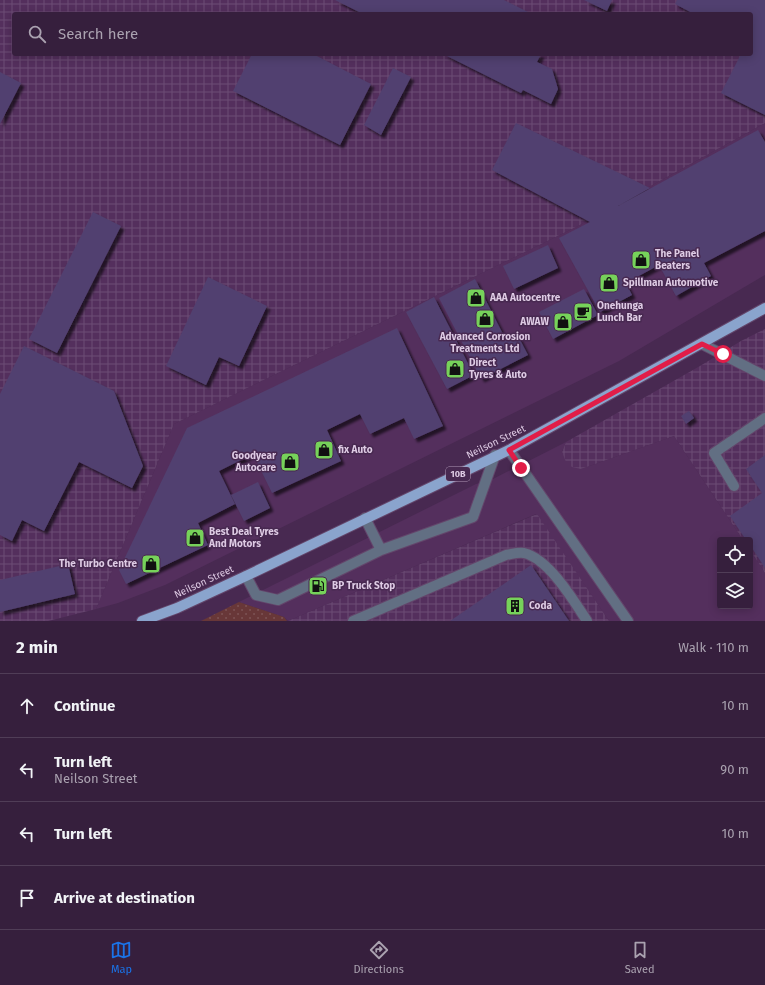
<!DOCTYPE html>
<meta charset="utf-8">
<style>
:root{--surface:#361f3d;--page:#3d2744;--text:#f1f3f6;--muted:#aaa2b0;--line:#503d57;--accent:#1a73e8}
body{margin:0;font-family:"Fira Sans",sans-serif;background:var(--page);color:var(--text)}
.controls{position:absolute;right:12px;bottom:12px;display:grid;overflow:hidden;border-radius:4px;box-shadow:0 2px 10px #0003}
.controls button{width:36px;height:36px;display:grid;place-items:center;padding:0;border:0;border-bottom:1px solid var(--line);background:var(--surface);color:var(--text);font:20px sans-serif}
.stop{position:absolute;width:12px;height:12px;margin:-9px;border:3px solid #e11d48;border-radius:50%;background:#fff}
.stop.end{background:#e11d48;border-color:#fff;box-shadow:0 1px 4px #0008}
.list{margin:0;padding:0;list-style:none}
h2{display:flex;justify-content:space-between;align-items:center;height:52px;margin:0;padding:0 16px;font-size:17px}
h2 small{font-size:13px;font-weight:400;color:var(--muted)}
.list li{display:grid;grid-template-columns:26px 1fr auto;gap:12px;align-items:center;box-sizing:border-box;height:64px;padding:0 16px;border-top:1px solid var(--line)}
.list b{display:block;font-size:15px;white-space:nowrap}
.list p{margin:0;font-size:13px;white-space:nowrap;color:var(--muted)}
.list em{font-size:13px;font-style:normal;color:var(--muted)}
.icon{flex:none;width:22px;height:22px;fill:none;stroke:currentColor;stroke-width:2;stroke-linecap:round;stroke-linejoin:round}
.map{position:relative;flex:none;width:765px;height:621px;overflow:hidden}
.search{position:absolute;background:var(--surface);box-shadow:0 2px 10px #0003;left:12px;right:12px;top:12px;height:44px;display:flex;align-items:center;gap:10px;box-sizing:border-box;padding:0 14px;border-radius:4px;color:var(--muted);font-size:15px}
.sheet{height:308px;background:var(--surface)}
nav{display:flex;justify-content:space-around;align-items:center;box-sizing:border-box;height:56px;border-top:1px solid var(--line);background:var(--surface);font-size:11px;color:var(--muted)}
nav a{display:grid;justify-items:center;gap:2px}
nav .on{color:var(--accent)}
.map>svg:first-child{display:block}
.built{fill:#542f5d}
.industrial{fill:url(#industrial-grid);fill-rule:evenodd}
.green{fill:url(#green-dots)}
.building{fill:#51406f;filter:url(#shadow)}
.lines{fill:none;stroke-linecap:round;stroke-linejoin:round}
.minor-casing{stroke:#63466b;stroke-width:12}
.major-casing{stroke:#63466b;stroke-width:12}
.minor{stroke:#626f83;stroke-width:10}
.major{stroke:#8aa4cd;stroke-width:10}
.route{stroke:#e11d48;stroke-width:5}
.labels{text-anchor:middle;dominant-baseline:central;stroke-width:3;stroke-linejoin:round;paint-order:stroke}
.shield{fill:#482951;stroke:#b19ab8;stroke-width:1}
.shield-label{font-size:9px;font-weight:bold;fill:#decbe4}
.poi-label{font-size:10px;font-weight:bold;fill:#decbe4;stroke:#482951;text-anchor:start}
.street-label{font-size:10px;fill:#decbe4;stroke:#482951}
</style>
<div class="map">
<svg width="765" height="621" viewBox="0 0 765 621">
<defs>
<pattern id="industrial-grid" width="8" height="8" patternUnits="userSpaceOnUse"><rect width="8" height="8" fill="#542f5d"/><path d="M0 4h8M4 0v8" fill="none" stroke="#6c4c74"/></pattern>
<pattern id="green-dots" width="8" height="8" patternUnits="userSpaceOnUse"><rect width="8" height="8" fill="#683738"/><path d="M2 2h.1M6 6h.1" fill="none" stroke="#7d5355" stroke-width="1.8" stroke-linecap="round"/></pattern>
<filter id="shadow"><feDropShadow dx="3.5" dy="3.5" stdDeviation="1" flood-color="#0009"/></filter>
</defs>
<rect width="100%" height="100%" fill="#482951"/>
<path class="built" d="M 765,123 L 765,275 L 619,361 L 165,585 L 118,603 L 96,609 L 174,424 L 578,226 Z
M 674,436 L 743,540 L 720,540 L 720,606 L 750,606 L 750,550 L 765,573 L 765,621 L 609,621 L 536,514 L 288,621 L 284,617 L 239,602 L 476,484 L 491,480 L 566,442 L 562,452 L 581,469 Z"/>
<path class="industrial" d="M 0,0 L 765,0 L 765,123 L 578,226 L 174,424 L 96,609 L 48,621 L 0,621 ZM 14,14 L 751,14 L 751,54 L 14,54 Z
M 765,329 L 765,573 L 750,550 L 750,540 L 743,540 L 674,436 L 581,469 L 572,467 L 566,462 L 562,452 L 566,442 L 700,366 L 741,341 Z
M 537,514 L 609,621 L 288,621 Z"/>
<path class="green" d="M 239,602 L 284,617 L 287,621 L 201,621 Z"/>
<path class="building" d="M 335,0 L 504,0 L 532,14 L 363,14 Z
M 584,0 L 612,0 L 607,11 Z
M 677,0 L 765,0 L 765,115 L 721,93 L 741,54 L 751,54 L 751,14 L 694,14 L 675,4 Z
M 252,54 L 313,54 L 371,84 L 340,145 L 233,91 Z
M 443,54 L 541,54 L 537,62 L 552,69 L 558,89 L 551,104 L 523,90 L 521,93 Z
M 393,68 L 411,77 L 381,135 L 364,125 Z
M 0,72 L 21,83 L 0,124 Z
M 516,123 L 650,188 L 618,206 L 758,130 L 765,142 L 765,231 L 704,263 L 711,276 L 676,296 L 659,265 L 626,283 L 632,295 L 600,312 L 559,238 L 590,222 L 492,170 Z
M 93,212 L 121,226 L 57,353 L 29,339 Z
M 548,245 L 558,268 L 514,289 L 503,266 Z
M 208,277 L 267,306 L 239,366 L 219,357 L 206,385 L 166,366 Z
M 475,279 L 505,338 L 516,332 L 528,355 L 481,379 L 439,298 Z
M 584,289 L 598,315 L 553,339 L 539,312 Z
M 434,297 L 474,375 L 447,389 L 406,312 Z
M 397,328 L 443,426 L 414,439 L 404,418 L 370,434 L 360,414 L 327,430 L 341,461 L 272,493 L 253,454 L 219,471 L 235,504 L 198,523 L 208,545 L 126,584 L 119,570 L 187,428 Z
M 24,346 L 114,391 L 143,466 L 132,488 L 79,462 L 44,531 L 22,520 L 12,541 L 0,535 L 0,394 Z
M 689,411 L 694,418 L 686,424 L 681,416 Z
M 765,455 L 765,568 L 750,545 L 750,540 L 746,540 L 730,516 L 762,493 L 746,469 Z
M 258,482 L 270,508 L 244,521 L 231,495 Z
M 68,564 L 75,594 L 0,612 L 0,580 Z
M 531,565 L 569,621 L 450,621 L 495,590 Z"/>
<g class="lines">
<defs>
<path id="minor" d="M 702,344 L 765,376
M 509,450 L 628,621
M 734,486 L 714,453 L 765,418
M 365,518 L 381,550 L 473,517 L 495,455
M 246,576 L 256,595 L 278,600 L 381,550
M 353,621 L 506,555 C 512,554 518,552 524,553 C 549,559 574,601 587,621"/>
<path id="major" d="M 142,621 L 177,608 L 246,576 L 509,450 L 765,308"/>
</defs>
<use href="#minor" class="minor-casing"/>
<use href="#major" class="major-casing"/>
<use href="#minor" class="minor"/>
<use href="#major" class="major"/>
</g>
<g class="lines">
<path class="route" d="M 521,468 L 509,450 L 702,344 L 723,354"/>
</g>
<defs>
<symbol id="shop-square" viewBox="-11 -11 22 22"><rect x="-9" y="-9" width="18" height="18" rx="4" fill="#76d25a" stroke="#482951"/><path d="M-5-2.5h2.3a2.7 3.5 0 0 1 5.4 0H5L5.5 6h-11ZM-1.5-2.5h3a1.5 2.3 0 0 0-3 0Z" fill="#111"/></symbol>
<symbol id="cafe-square" viewBox="-11 -11 22 22"><rect x="-9" y="-9" width="18" height="18" rx="4" fill="#76d25a" stroke="#482951"/><path d="M-5.5-4.5H6V0H3Q3 3.5 0 3.5H-2.5Q-5.5 3.5-5.5 0ZM3-3.2v2h1.7v-2ZM-6 4.5H4V6H-6Z" fill="#111"/></symbol>
<symbol id="fuel-square" viewBox="-11 -11 22 22"><rect x="-9" y="-9" width="18" height="18" rx="4" fill="#76d25a" stroke="#482951"/><path d="M-5.5-6h7V0h2V4h1.3V-2.5L3-4.5l.8-.8L6-3V5H2.5V1h-1V6h-7ZM-4.2-4.7v3.2H.2V-4.7Z" fill="#111"/></symbol>
<symbol id="building-square" viewBox="-11 -11 22 22"><rect x="-9" y="-9" width="18" height="18" rx="4" fill="#76d25a" stroke="#482951"/><path d="M-4-6H4V6H1V3H-1V6H-4ZM-2.5-4.3h1.7v1.8h-1.7ZM.8-4.3h1.7v1.8H.8ZM-2.5-1h1.7V.8h-1.7ZM.8-1h1.7V.8H.8Z" fill="#111"/></symbol>
</defs>
<g fill-rule="evenodd">
<use href="#shop-square" x="630" y="249" width="22" height="22"/>
<use href="#shop-square" x="598" y="272" width="22" height="22"/>
<use href="#shop-square" x="465" y="287" width="22" height="22"/>
<use href="#cafe-square" x="572" y="301" width="22" height="22"/>
<use href="#shop-square" x="474" y="308" width="22" height="22"/>
<use href="#shop-square" x="552" y="311" width="22" height="22"/>
<use href="#shop-square" x="444" y="358" width="22" height="22"/>
<use href="#shop-square" x="313" y="439" width="22" height="22"/>
<use href="#shop-square" x="279" y="451" width="22" height="22"/>
<use href="#shop-square" x="184" y="527" width="22" height="22"/>
<use href="#shop-square" x="140" y="553" width="22" height="22"/>
<use href="#fuel-square" x="307" y="575" width="22" height="22"/>
<use href="#building-square" x="504" y="595" width="22" height="22"/>
</g>
<g class="labels">
<rect class="shield" x="446" y="467" width="24" height="14" rx="3"/>
<g class="shield-label">
<text x="458" y="474">10B</text>
</g>
<g class="poi-label">
<text x="655" y="254">The Panel<tspan x="655" dy="12">Beaters</tspan></text>
<text x="623" y="283">Spillman Automotive</text>
<text x="490" y="298">AAA Autocentre</text>
<text x="597" y="306">Onehunga<tspan x="597" dy="12">Lunch Bar</tspan></text>
<text x="549" y="322" text-anchor="end">AWAW</text>
<text x="485" y="337" text-anchor="middle">Advanced Corrosion<tspan x="485" dy="12">Treatments Ltd</tspan></text>
<text x="469" y="363">Direct<tspan x="469" dy="12">Tyres &amp; Auto</tspan></text>
<text x="338" y="450">fix Auto</text>
<text x="276" y="456" text-anchor="end">Goodyear<tspan x="276" dy="12">Autocare</tspan></text>
<text x="209" y="532">Best Deal Tyres<tspan x="209" dy="12">And Motors</tspan></text>
<text x="137" y="564" text-anchor="end">The Turbo Centre</text>
<text x="332" y="586">BP Truck Stop</text>
<text x="529" y="606">Coda</text>
</g>
<g class="street-label">
<text transform="translate(496 442) rotate(-26)">Neilson Street</text>
<text transform="translate(204 582) rotate(-25)">Neilson Street</text>
</g>
</g>
</svg>
<div class="controls">
<button><svg class="icon" aria-label="locate" viewBox="0 0 24 24"><circle cx="12" cy="12" r="6"/><path d="M12 2v4M12 18v4M2 12h4M18 12h4"/></svg></button>
<button><svg class="icon" aria-label="layers" viewBox="0 0 24 24"><path d="M12 4l9 5-9 5-9-5zM3 14l9 5 9-5"/></svg></button>
</div>
<div class="stop" style="left:723px;top:354px"></div>
<div class="stop end" style="left:521px;top:468px"></div>
<div class="search"><svg class="icon" aria-label="search" viewBox="0 0 24 24"><circle cx="10" cy="10" r="6"/><path d="M15 15l6 6"/></svg>Search here</div>
</div>
<section class="sheet">
<h2>2 min<small>Walk · 110 m</small></h2>
<ul class="list">
<li><svg class="icon" aria-label="ahead" viewBox="0 0 24 24"><path d="M12 20V5M6 11l6-6 6 6"/></svg><div><b>Continue</b></div><em>10 m</em></li>
<li><svg class="icon" aria-label="left" viewBox="0 0 24 24"><path d="M17 20v-9H6M10 6l-5 5 5 5"/></svg><div><b>Turn left</b><p>Neilson Street</p></div><em>90 m</em></li>
<li><svg class="icon" aria-label="left" viewBox="0 0 24 24"><path d="M17 20v-9H6M10 6l-5 5 5 5"/></svg><div><b>Turn left</b></div><em>10 m</em></li>
<li><svg class="icon" aria-label="arrive" viewBox="0 0 24 24"><path d="M6 21V4h12l-3 4 3 4H6"/></svg><div><b>Arrive at destination</b></div></li>
</ul>
</section>
<nav>
<a class="on"><svg class="icon" aria-label="map" viewBox="0 0 24 24"><path d="M3 6l6-2 6 2 6-2v14l-6 2-6-2-6 2zM9 4v14M15 6v14"/></svg>Map</a>
<a><svg class="icon" aria-label="directions" viewBox="0 0 24 24"><path d="M12 3l9 9-9 9-9-9zM9 14v-3h6M13 9l2 2-2 2"/></svg>Directions</a>
<a><svg class="icon" aria-label="saved" viewBox="0 0 24 24"><path d="M7 4h10v16l-5-4-5 4z"/></svg>Saved</a>
</nav>
